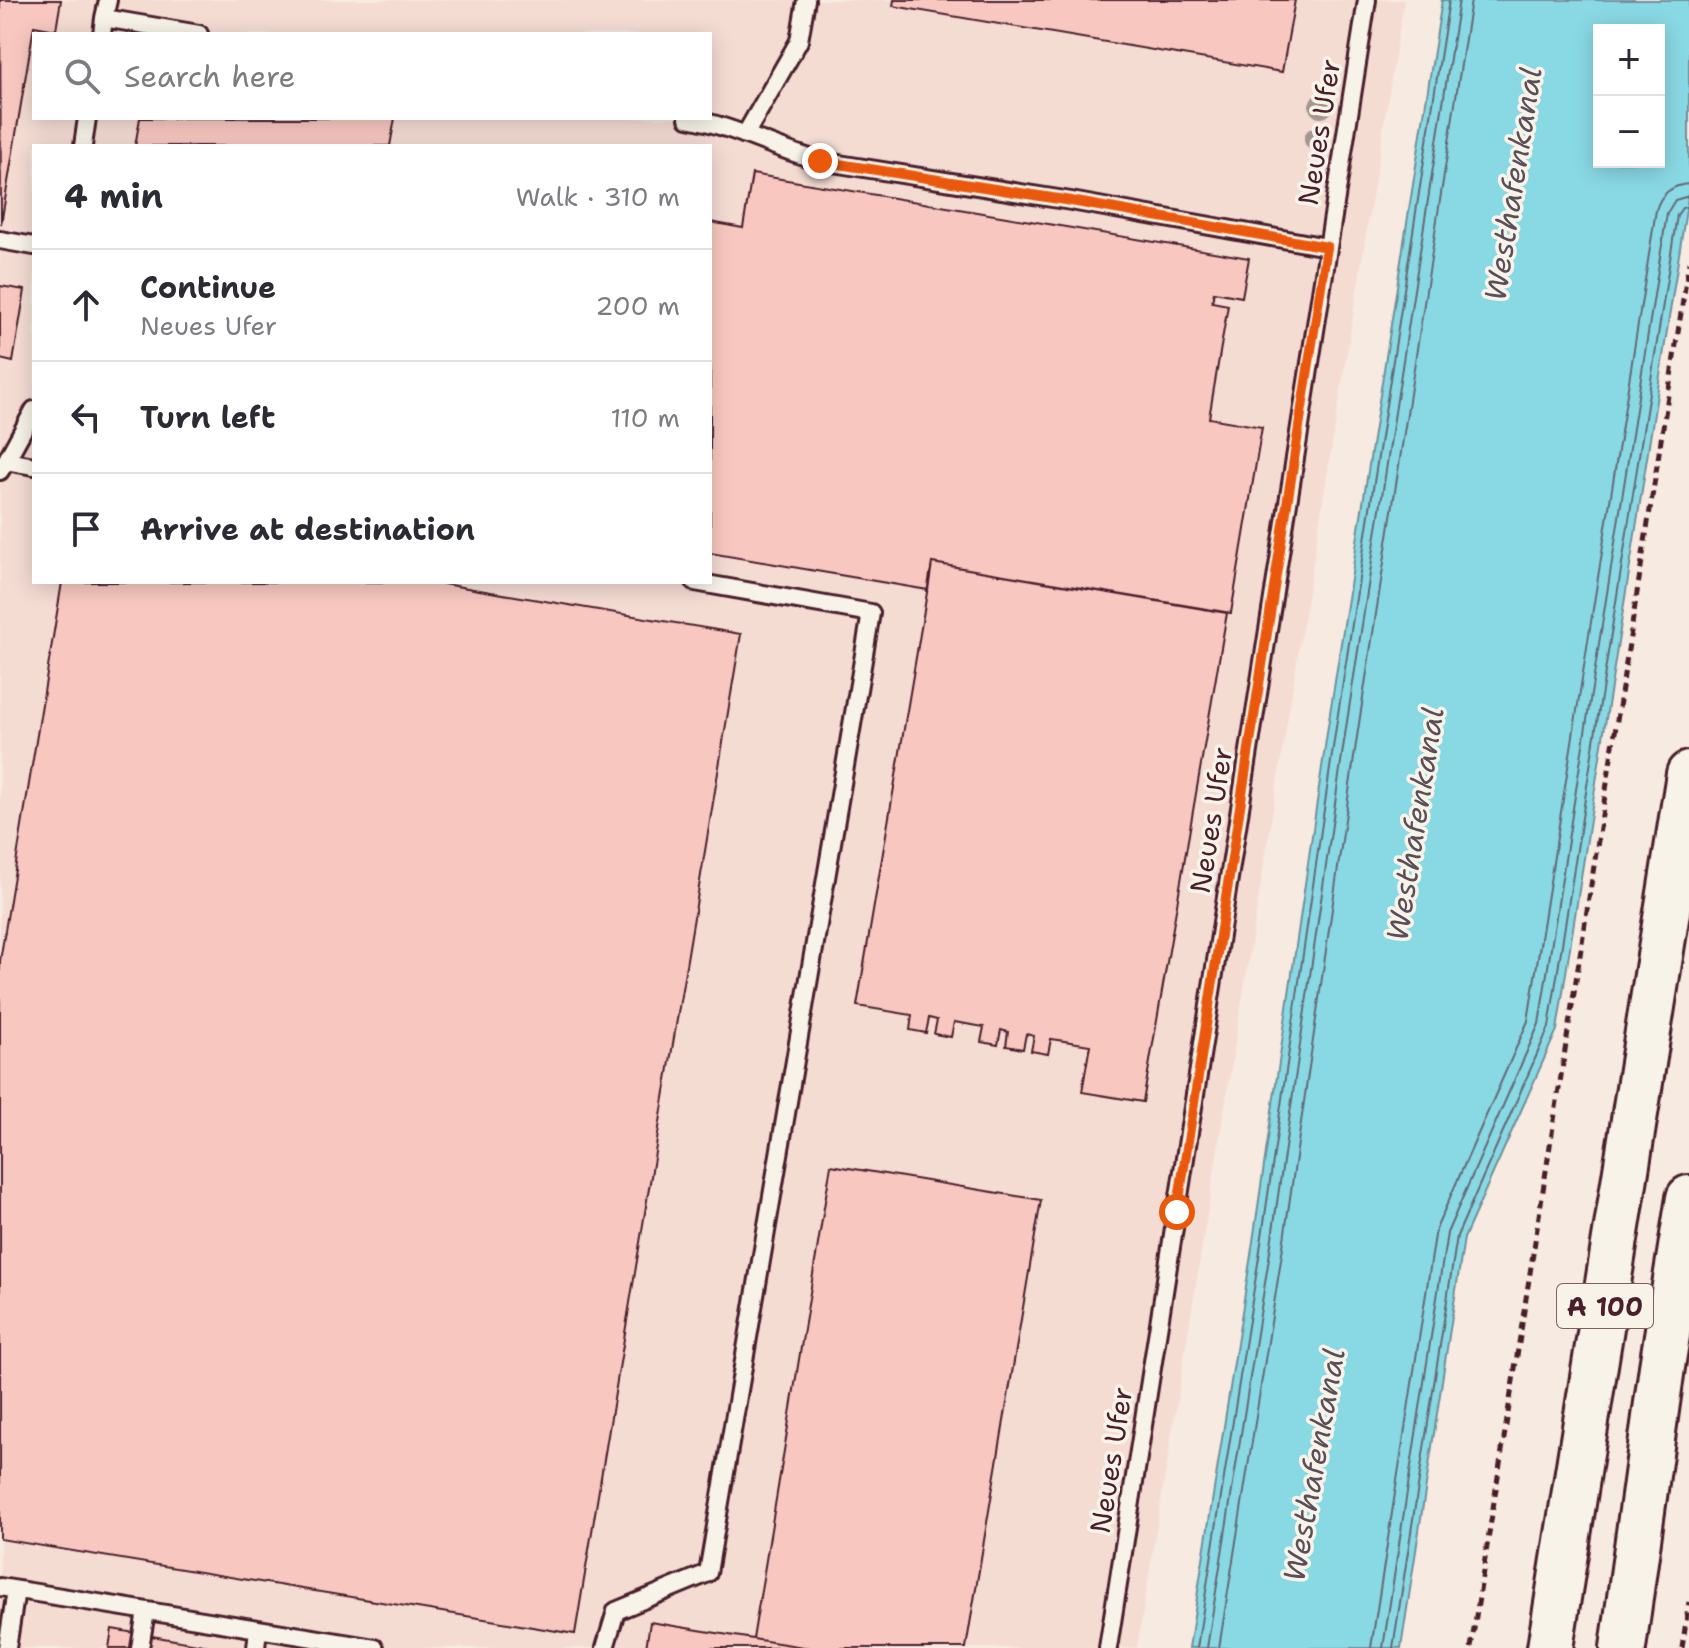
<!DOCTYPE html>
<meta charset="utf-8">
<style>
:root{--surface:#fff;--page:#f7f7f7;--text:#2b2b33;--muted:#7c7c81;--line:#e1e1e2}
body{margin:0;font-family:"Shantell Sans",sans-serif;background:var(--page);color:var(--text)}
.controls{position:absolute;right:24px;top:24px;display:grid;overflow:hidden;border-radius:0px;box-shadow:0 4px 20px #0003}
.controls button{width:72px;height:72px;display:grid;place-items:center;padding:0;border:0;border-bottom:2px solid var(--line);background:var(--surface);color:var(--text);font:40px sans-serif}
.stop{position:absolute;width:24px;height:24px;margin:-18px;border:6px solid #ea580c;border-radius:50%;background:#fff}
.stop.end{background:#ea580c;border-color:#fff;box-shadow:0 2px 8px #0008}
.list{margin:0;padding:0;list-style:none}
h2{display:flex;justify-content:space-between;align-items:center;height:104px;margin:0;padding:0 32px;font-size:34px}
h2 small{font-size:26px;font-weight:400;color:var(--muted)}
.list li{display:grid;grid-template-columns:52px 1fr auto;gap:24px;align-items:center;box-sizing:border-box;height:112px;padding:0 32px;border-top:2px solid var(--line)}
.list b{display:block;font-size:30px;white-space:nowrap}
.list p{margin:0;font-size:26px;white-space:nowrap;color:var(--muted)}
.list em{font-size:26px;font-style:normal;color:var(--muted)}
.icon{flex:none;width:44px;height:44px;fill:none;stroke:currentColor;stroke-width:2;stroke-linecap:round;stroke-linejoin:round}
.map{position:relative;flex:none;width:1689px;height:1648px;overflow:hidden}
.search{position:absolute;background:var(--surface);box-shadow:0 4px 20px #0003;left:32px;top:32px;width:680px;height:88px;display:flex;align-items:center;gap:20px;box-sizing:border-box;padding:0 28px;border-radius:0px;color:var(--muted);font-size:30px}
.panel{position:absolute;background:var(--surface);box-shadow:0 4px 20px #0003;left:32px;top:144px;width:680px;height:440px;border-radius:0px}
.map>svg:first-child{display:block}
.built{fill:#f4dcd3;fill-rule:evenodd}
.water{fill:#89d9e4;stroke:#708f9a;stroke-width:2;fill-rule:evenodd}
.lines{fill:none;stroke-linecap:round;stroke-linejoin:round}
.shore{stroke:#636975;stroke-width:2}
.building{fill:#f8c8c0;stroke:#4a1f2b;stroke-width:2}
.service-casing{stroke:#4a1f2b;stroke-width:22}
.motorway-casing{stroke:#4a1f2b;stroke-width:50}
.path{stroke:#4a1f2b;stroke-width:5;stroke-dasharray:8 6;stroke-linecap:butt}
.service{stroke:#f7f3e8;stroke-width:16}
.motorway{stroke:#f7f3e8;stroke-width:44}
.tree{fill:#a49690}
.route{stroke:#ea580c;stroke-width:10}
.labels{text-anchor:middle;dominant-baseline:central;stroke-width:7;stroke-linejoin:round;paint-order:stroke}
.shield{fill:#f7f3e8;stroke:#7e5f64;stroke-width:2}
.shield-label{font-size:26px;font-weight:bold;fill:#4a1f2b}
.street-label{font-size:28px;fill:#4a1f2b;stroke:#f7f3e8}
.water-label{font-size:30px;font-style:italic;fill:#5a4e59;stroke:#f7f3e8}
</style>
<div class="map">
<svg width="1689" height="1648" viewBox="0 0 1689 1648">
<rect width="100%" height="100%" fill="#f7eae0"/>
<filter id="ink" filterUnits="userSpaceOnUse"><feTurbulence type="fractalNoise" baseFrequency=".0125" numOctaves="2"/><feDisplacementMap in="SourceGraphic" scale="16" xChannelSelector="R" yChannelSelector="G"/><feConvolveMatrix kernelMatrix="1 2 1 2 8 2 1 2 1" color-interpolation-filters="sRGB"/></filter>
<g filter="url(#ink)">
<path class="built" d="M 0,0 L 1404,0 L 1137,1648 L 0,1648 ZM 34,34 L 710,34 L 710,118 L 34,118 ZM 34,146 L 710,146 L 710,582 L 34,582 Z"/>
<path class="water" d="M 1442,0 L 1689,0 L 1689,191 L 1557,1030 L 1464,1238 L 1401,1648 L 1189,1648 L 1251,1255 L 1328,726 ZM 1599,30 L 1659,30 L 1659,162 L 1599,162 Z"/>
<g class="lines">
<path class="shore" d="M 1197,1648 L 1259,1257 L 1336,727 L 1449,0
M 1207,1648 L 1269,1258 L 1346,728 L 1459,0
M 1219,1648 L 1281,1260 L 1358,730 L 1471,0
M 1371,1648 L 1436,1229 L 1528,1021 L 1656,210 C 1661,193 1672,185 1689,184
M 1383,1648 L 1447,1233 L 1539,1024 L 1667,213 L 1675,200 L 1689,196
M 1393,1648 L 1457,1236 L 1549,1027 L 1677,215 L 1682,208 L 1689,206"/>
</g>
<path class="building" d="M 0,0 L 61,0 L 56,30 L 34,26 L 1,224 Z
M 894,0 L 1295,0 L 1282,72 L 893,6 Z
M 140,118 L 395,118 L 390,146 L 135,146 Z
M 752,174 L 1249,258 L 1242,297 L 1214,292 L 1212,302 L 1228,305 L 1209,418 L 1262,427 L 1231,613 L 932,563 L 928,590 L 710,553 L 710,222 L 743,228 Z
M 0,286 L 25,290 L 13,362 L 0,359 Z
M 932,563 L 1227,613 L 1143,1102 L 1082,1092 L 1090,1045 L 1051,1039 L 1048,1054 L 1031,1051 L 1034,1036 L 1026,1034 L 1023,1049 L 1006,1046 L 1008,1032 L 1001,1030 L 998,1045 L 981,1042 L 984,1027 L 954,1022 L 951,1037 L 934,1034 L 937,1020 L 929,1018 L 926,1033 L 910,1030 L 912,1015 L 857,1006 Z
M 62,582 L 432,582 L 741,634 L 575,1634 L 0,1539 L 0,961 Z
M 831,1165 L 1041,1200 L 966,1648 L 810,1648 L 753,1639 Z
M 650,1622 L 753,1639 L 810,1648 L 646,1648 Z
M 112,1629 L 220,1648 L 109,1648 Z"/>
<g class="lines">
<defs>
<path id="service" d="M 108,0 L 104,18 L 199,34
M 102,34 L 104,18
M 688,118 C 733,126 775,149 820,161 L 1071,201 L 1327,247
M 745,135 L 799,41 L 806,0
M 83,146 L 87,118
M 0,240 L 34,246
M 6,461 L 34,410
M 0,471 L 6,461 L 34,466
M 0,1587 L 375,1648
M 7,1648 L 16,1590
M 140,1648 L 146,1611
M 256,1648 L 258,1629
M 605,1648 L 616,1611 L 708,1573 L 871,613 L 695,582
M 1108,1648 L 1367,0"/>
<path id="motorway" d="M 1550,1648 L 1689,774
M 1623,1648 L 1662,1367 L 1689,1198"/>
</defs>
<use href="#service" class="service-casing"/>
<use href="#motorway" class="motorway-casing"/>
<path class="path" d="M 1471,1648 L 1689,262
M 1682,1648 L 1689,1602"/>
<use href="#service" class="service"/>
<use href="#motorway" class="motorway"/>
</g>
<g class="tree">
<circle cx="1321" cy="106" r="12"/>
<circle cx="1316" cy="139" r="12"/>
</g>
</g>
<g class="lines" filter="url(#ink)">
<path class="route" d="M 820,161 L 1071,201 L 1327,247 L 1177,1212"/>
</g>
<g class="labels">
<rect class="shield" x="1557" y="1284" width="96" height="44" rx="6"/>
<g class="shield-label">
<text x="1605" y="1306">A 100</text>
</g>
<g class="street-label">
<text transform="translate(1319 132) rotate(-81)">Neues Ufer</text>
<text transform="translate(1211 820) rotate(-81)">Neues Ufer</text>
<text transform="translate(1111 1460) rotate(-81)">Neues Ufer</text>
</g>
<g class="water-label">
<text transform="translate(1513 184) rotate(-81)">Westhafenkanal</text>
<text transform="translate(1415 824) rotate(-81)">Westhafenkanal</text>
<text transform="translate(1314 1465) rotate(-80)">Westhafenkanal</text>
</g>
</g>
</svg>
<div class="controls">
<button>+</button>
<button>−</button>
</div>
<div class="stop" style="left:1177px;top:1212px"></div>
<div class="stop end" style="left:820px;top:161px"></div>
<div class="search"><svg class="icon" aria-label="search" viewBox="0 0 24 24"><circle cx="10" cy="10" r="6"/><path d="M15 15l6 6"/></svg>Search here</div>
<section class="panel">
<h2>4 min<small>Walk · 310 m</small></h2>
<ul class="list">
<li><svg class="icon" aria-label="ahead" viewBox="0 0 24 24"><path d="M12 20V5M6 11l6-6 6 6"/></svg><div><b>Continue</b><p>Neues Ufer</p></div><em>200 m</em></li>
<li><svg class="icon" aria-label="left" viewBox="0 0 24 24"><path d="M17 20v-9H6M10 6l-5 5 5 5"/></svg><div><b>Turn left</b></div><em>110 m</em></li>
<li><svg class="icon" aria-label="arrive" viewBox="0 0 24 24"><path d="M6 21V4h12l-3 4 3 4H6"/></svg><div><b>Arrive at destination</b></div></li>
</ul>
</section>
</div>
